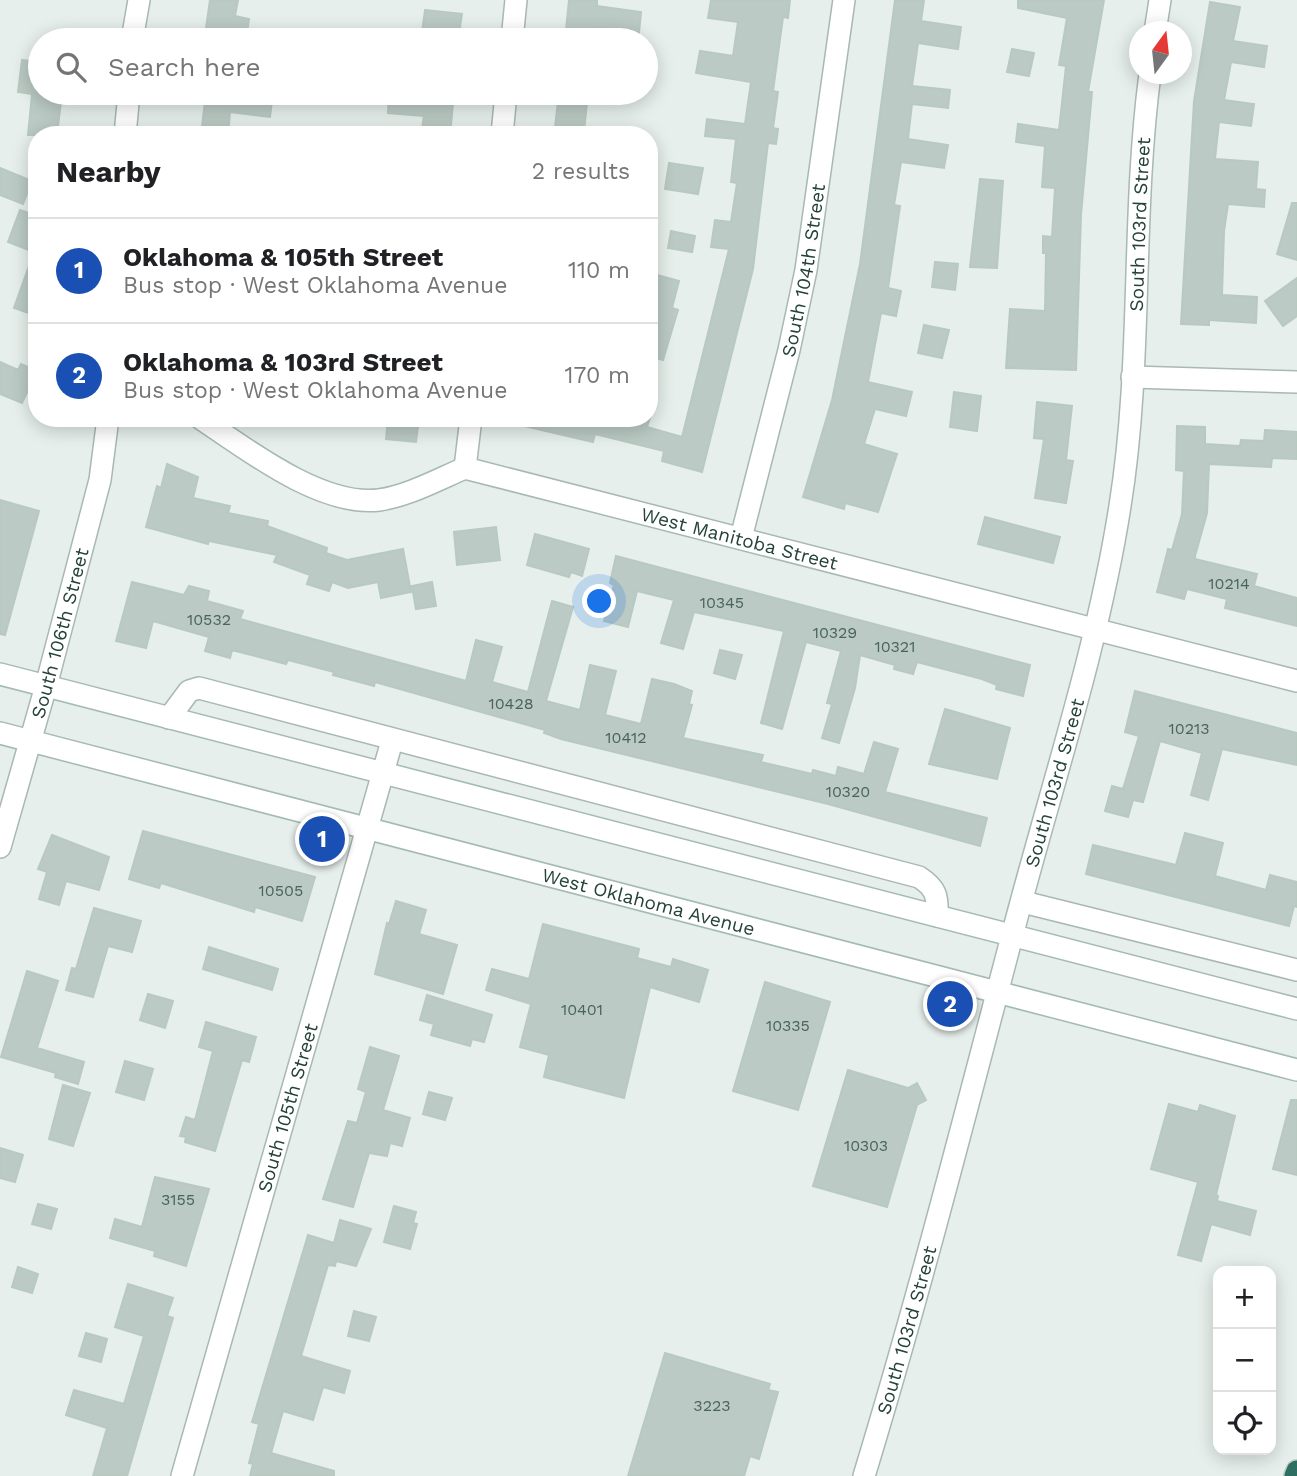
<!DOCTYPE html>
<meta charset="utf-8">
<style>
:root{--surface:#fff;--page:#f2f2f2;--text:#202124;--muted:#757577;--line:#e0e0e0;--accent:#1a73e8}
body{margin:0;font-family:"Work Sans",sans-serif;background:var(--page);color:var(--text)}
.controls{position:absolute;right:21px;bottom:21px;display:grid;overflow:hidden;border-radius:14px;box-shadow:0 4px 18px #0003}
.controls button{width:63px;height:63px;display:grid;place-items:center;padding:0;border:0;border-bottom:2px solid var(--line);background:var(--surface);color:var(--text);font:35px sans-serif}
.compass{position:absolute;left:1129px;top:21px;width:63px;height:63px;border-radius:50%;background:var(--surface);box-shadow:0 4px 18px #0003;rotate:15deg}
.you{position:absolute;left:600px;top:602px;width:24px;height:24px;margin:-18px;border:5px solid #fff;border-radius:50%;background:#1a73e8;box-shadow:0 0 0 10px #1a73e833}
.badge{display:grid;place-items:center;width:46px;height:46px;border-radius:50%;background:var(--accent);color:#fff;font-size:23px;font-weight:700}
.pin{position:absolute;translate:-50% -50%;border:4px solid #fff;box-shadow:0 2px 7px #0006}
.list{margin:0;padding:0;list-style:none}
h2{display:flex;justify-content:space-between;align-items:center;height:91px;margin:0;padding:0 28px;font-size:30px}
h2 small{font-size:23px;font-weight:400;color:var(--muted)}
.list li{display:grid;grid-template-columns:46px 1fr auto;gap:21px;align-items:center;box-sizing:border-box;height:105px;padding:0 28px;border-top:2px solid var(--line)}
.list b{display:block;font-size:26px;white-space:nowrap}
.list p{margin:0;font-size:23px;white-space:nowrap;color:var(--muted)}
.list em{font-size:23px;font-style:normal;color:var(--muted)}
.icon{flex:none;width:38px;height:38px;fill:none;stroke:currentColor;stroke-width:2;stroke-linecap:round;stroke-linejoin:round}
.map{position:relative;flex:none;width:1297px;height:1476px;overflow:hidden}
.search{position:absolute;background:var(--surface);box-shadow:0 4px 18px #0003;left:28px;top:28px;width:630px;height:77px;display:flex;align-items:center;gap:18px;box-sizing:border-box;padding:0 24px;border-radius:38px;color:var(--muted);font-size:26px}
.panel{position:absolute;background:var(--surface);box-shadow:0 4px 18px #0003;left:28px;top:126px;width:630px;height:301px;border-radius:28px}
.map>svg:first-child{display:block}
.building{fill:#bbcac4;stroke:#b8c9c2;stroke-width:2}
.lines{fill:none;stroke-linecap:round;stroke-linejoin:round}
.street-casing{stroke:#a8b8b2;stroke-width:24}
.secondary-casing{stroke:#a4bbb3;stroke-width:24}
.highway-casing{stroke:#c2cac8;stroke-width:24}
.street{stroke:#fff;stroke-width:21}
.secondary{stroke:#fff;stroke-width:21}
.highway{stroke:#2f6f62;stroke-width:21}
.labels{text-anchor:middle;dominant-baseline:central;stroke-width:5;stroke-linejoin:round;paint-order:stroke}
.number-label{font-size:16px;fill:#4a645c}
.street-label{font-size:19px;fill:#24423a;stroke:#f7fbf9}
</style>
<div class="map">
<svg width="1297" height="1476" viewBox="0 0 1297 1476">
<rect width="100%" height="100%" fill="#e6efeb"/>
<path class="building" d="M 210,0 L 238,0 L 235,16 L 249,19 L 246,40 L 205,35 Z
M 569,0 L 597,0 L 597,6 L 641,12 L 639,33 L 594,27 L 592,40 L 565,40 Z
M 711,0 L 790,0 L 788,18 L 783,17 L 773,91 L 778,92 L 773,128 L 778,129 L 776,144 L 768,143 L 753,269 L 702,472 L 662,461 L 664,451 L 595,434 L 593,442 L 520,425 L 521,418 L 650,418 L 647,427 L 682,437 L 729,249 L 711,247 L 715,220 L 731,222 L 737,183 L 731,182 L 736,139 L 705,136 L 707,119 L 745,124 L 751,82 L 696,73 L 700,51 L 733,56 L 738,22 L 708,18 Z
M 895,0 L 924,0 L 921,21 L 961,27 L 958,49 L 918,43 L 912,86 L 950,90 L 948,108 L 912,104 L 908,139 L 948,145 L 944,168 L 901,162 L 894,205 L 900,206 L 888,288 L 901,291 L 896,316 L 881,313 L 868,382 L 912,392 L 906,416 L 875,409 L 864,444 L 897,454 L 878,512 L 845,503 L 844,509 L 803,497 L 832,400 L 860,264 Z
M 1018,0 L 1104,0 L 1088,92 L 1092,92 L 1081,215 L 1076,370 L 1006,368 L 1010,309 L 1045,311 L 1046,253 L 1043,253 L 1043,236 L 1052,237 L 1055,188 L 1042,187 L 1045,146 L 1016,142 L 1018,124 L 1059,130 L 1066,66 L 1059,65 L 1067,18 L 1018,8 Z
M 1210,2 L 1240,7 L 1233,41 L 1267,46 L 1264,67 L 1231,62 L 1224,100 L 1254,104 L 1251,126 L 1219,122 L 1215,159 L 1258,162 L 1256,189 L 1265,190 L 1264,207 L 1228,204 L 1224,231 L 1222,295 L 1257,297 L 1256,323 L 1209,320 L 1209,325 L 1181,324 L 1194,101 Z
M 425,10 L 462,14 L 458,40 L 421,39 Z
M 1012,49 L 1034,53 L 1029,76 L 1007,72 Z
M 22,60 L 40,62 L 40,93 L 62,93 L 57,135 L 28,135 L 32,94 L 18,92 Z
M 206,93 L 273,93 L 270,117 L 230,112 L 228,135 L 201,135 Z
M 389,93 L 454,93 L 450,135 L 421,135 L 424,116 L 388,113 Z
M 559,93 L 588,93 L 584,131 L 555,127 Z
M 669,163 L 703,168 L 698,194 L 665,189 Z
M 0,168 L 32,181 L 23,204 L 0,195 Z
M 980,179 L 1003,181 L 997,268 L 970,267 Z
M 1292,203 L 1297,203 L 1297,260 L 1277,254 Z
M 20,210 L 37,216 L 37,316 L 14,308 L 34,252 L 8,242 Z
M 671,231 L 695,236 L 692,252 L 668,248 Z
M 935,262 L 958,264 L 955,290 L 932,287 Z
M 657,275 L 679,281 L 672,308 L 678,310 L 663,360 L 649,356 L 649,303 Z
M 1297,278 L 1297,316 L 1283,326 L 1265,301 Z
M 924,325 L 949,330 L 942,358 L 918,353 Z
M 0,362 L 18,370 L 21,364 L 37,371 L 37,389 L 30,386 L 22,403 L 0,394 Z
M 954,392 L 981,396 L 977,431 L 950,427 Z
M 1037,402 L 1072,406 L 1066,460 L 1073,461 L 1066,503 L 1035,498 L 1044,439 L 1034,438 Z
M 388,418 L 419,418 L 416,442 L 386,439 Z
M 1177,426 L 1205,427 L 1205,444 L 1240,446 L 1241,440 L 1264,441 L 1265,430 L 1297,432 L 1297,459 L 1272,458 L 1271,467 L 1209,464 L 1207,513 L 1195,556 L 1195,559 L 1257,574 L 1254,586 L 1297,598 L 1297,626 L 1225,608 L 1227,599 L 1187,589 L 1184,599 L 1157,592 L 1168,549 L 1172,550 L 1182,514 L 1184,471 L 1176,470 Z
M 167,464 L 198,477 L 193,498 L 230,506 L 228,513 L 268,521 L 267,526 L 327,548 L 326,553 L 347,560 L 403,549 L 411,592 L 381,598 L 378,582 L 348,588 L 332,582 L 329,591 L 307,584 L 310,575 L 274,562 L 277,555 L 209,541 L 208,544 L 146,527 L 157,486 L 161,488 Z
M 0,500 L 39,511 L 5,635 L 0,634 Z
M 985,517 L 1060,537 L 1053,563 L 978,544 Z
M 496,527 L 500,560 L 457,565 L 454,532 Z
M 535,534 L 589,549 L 582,576 L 571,572 L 569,577 L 527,565 Z
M 616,556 L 1030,665 L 1023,696 L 996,689 L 997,685 L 982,679 L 917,662 L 913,674 L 894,669 L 895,665 L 860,655 L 855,688 L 839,743 L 822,738 L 832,704 L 827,703 L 841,651 L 806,642 L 782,729 L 761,723 L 784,631 L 694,612 L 683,649 L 661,643 L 674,600 L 637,591 L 628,627 L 604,621 L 614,585 L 610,583 Z
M 132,582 L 184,595 L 189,586 L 209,591 L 207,601 L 243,611 L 240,619 L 466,681 L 476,640 L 502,647 L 492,682 L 528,692 L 552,601 L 573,607 L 546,701 L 580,710 L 590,665 L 616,671 L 605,715 L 641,724 L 652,679 L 674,684 L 692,691 L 689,704 L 692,705 L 683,738 L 763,755 L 761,762 L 812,774 L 813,770 L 836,776 L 838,767 L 864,774 L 874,742 L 898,749 L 885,792 L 987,818 L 980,846 L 828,804 L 561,739 L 544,733 L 545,730 L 375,682 L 374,686 L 333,675 L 334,672 L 288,660 L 286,664 L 232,650 L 230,658 L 205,651 L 209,637 L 153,621 L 146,648 L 116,641 Z
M 432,582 L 436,606 L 416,609 L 412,586 Z
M 720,650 L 742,655 L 735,679 L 714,673 Z
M 1135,691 L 1297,733 L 1297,765 L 1222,749 L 1208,800 L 1191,795 L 1202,753 L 1160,741 L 1143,802 L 1133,800 L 1128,817 L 1105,811 L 1112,786 L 1123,789 L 1139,736 L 1125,732 Z
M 945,709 L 1010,728 L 997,779 L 929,764 Z
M 143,831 L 315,877 L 302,921 L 255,907 L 254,912 L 161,883 L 159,888 L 129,879 Z
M 1185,833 L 1223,843 L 1215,876 L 1266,890 L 1270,875 L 1297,882 L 1297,907 L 1294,906 L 1289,926 L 1086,874 L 1093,845 L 1176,865 Z
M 52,835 L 109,857 L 99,890 L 66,881 L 59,905 L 39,899 L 47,872 L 38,869 Z
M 396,901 L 426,910 L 419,934 L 457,945 L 443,994 L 375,974 L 387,923 L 389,924 Z
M 94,908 L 141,921 L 132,952 L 108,946 L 93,997 L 66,990 L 72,968 L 76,969 Z
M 543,924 L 639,949 L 637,958 L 671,967 L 673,959 L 708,970 L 699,1002 L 650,987 L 624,1098 L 544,1077 L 549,1055 L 520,1047 L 531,1004 L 486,990 L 492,969 L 529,979 Z
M 209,947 L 278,969 L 272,990 L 203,969 Z
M 27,971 L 58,981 L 37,1048 L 84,1062 L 78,1084 L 55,1077 L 56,1073 L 1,1057 Z
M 765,982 L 830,1002 L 798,1110 L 733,1091 Z
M 148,994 L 173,1001 L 165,1028 L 140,1020 Z
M 427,995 L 492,1015 L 484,1042 L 472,1039 L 470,1046 L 431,1035 L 434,1024 L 420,1020 Z
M 206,1022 L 256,1037 L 249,1062 L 242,1060 L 215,1151 L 185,1142 L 186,1137 L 180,1136 L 186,1117 L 195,1120 L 213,1051 L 199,1047 Z
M 370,1047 L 399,1056 L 383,1110 L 410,1118 L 402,1146 L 390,1143 L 387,1156 L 369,1153 L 353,1207 L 323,1199 L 348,1121 L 357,1123 L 366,1092 L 358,1089 Z
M 125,1061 L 153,1069 L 144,1100 L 116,1092 Z
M 848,1070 L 908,1088 L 917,1083 L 926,1100 L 917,1105 L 887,1207 L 813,1186 Z
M 63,1085 L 90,1093 L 73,1146 L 49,1139 Z
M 429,1092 L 452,1098 L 445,1120 L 423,1114 Z
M 1291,1100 L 1297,1100 L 1297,1175 L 1273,1169 Z
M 1169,1104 L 1198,1112 L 1200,1105 L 1235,1116 L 1216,1195 L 1218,1196 L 1217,1201 L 1256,1211 L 1250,1235 L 1211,1224 L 1201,1261 L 1178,1255 L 1198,1182 L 1151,1169 Z
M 0,1148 L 23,1155 L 15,1182 L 0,1178 Z
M 155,1177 L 209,1189 L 186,1266 L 154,1256 L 155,1251 L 110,1238 L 115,1219 L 142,1227 Z
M 38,1204 L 57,1209 L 51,1229 L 32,1224 Z
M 394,1206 L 416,1212 L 413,1223 L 417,1224 L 410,1249 L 384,1242 Z
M 340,1220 L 371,1229 L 356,1266 L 336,1261 L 335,1266 L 328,1265 L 301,1356 L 350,1371 L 344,1393 L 323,1387 L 313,1420 L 283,1411 L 271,1453 L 334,1471 L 334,1476 L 250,1476 L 253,1464 L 249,1463 L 259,1424 L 252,1422 L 308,1235 L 334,1243 Z
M 18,1267 L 38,1274 L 32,1293 L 12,1287 Z
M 128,1284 L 173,1298 L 167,1316 L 173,1318 L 127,1476 L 93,1476 L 107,1428 L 66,1415 L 74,1390 L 124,1404 L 144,1336 L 115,1327 Z
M 354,1311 L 376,1317 L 369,1341 L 348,1336 Z
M 86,1333 L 107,1339 L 101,1362 L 79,1356 Z
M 665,1353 L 770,1384 L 768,1390 L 778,1392 L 759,1459 L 750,1456 L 744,1476 L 628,1476 Z"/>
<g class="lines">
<defs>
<g id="street">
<path d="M 1155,32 L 1160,0"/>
<path d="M 132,40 L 139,0"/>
<path d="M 512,40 L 516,0"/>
<path d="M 125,135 L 129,93"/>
<path d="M 502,135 L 506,93"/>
<path d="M 1132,377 L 1297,382"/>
<path id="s1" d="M 200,418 C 246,449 321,507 379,500 C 408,496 439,479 465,468 L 1297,681"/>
<path d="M 465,468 L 471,418"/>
<path id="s2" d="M 741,538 L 789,350 L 806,270 L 844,0"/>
<path d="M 169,718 L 189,691 L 199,688 L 919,877 C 936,888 938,896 937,916"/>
<path id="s3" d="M 0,847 L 46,686 L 100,480 L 108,418"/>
<path d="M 1023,902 L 1297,970"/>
<path id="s4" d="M 182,1476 L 392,741"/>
<path id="s5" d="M 864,1476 C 918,1299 964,1119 1011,940 C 1048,796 1097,653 1120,506 C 1143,363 1131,217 1150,74"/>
</g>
<g id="secondary">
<path d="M 0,674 L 1297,1009"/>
<path id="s6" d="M 0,733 L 1297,1070"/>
</g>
<path id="highway" d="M 1295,1476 L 1297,1471"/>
</defs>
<use href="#street" class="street-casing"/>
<use href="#secondary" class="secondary-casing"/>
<use href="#highway" class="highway-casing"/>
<use href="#street" class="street"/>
<use href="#secondary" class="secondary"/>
<use href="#highway" class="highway"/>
</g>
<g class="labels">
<g class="number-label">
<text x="1229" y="583">10214</text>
<text x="722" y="602">10345</text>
<text x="209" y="619">10532</text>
<text x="835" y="632">10329</text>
<text x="895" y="646">10321</text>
<text x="511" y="703">10428</text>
<text x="1189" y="728">10213</text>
<text x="626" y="737">10412</text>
<text x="848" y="791">10320</text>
<text x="281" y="890">10505</text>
<text x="582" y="1009">10401</text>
<text x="788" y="1025">10335</text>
<text x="866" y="1145">10303</text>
<text x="178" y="1199">3155</text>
<text x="712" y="1405">3223</text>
</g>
<g class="street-label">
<text stroke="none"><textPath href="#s5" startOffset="1286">South 103rd Street</textPath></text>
<text stroke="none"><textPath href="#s2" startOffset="275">South 104th Street</textPath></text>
<text stroke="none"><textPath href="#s1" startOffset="576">West Manitoba Street</textPath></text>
<text stroke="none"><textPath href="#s3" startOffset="222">South 106th Street</textPath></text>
<text stroke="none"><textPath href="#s5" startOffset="719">South 103rd Street</textPath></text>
<text stroke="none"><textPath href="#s6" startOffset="670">West Oklahoma Avenue</textPath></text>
<text stroke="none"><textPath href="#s4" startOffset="383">South 105th Street</textPath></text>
<text stroke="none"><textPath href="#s5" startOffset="152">South 103rd Street</textPath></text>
</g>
</g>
</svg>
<div class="controls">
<button>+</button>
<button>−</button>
<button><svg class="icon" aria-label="locate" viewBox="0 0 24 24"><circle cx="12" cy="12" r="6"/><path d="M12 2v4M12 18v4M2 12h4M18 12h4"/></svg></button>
</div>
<svg class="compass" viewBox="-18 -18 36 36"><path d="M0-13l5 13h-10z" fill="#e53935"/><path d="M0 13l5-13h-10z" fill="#757577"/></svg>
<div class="you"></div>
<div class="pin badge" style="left:322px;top:839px;background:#1a4fb4">1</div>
<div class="pin badge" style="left:950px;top:1004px;background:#1a4fb4">2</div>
<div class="search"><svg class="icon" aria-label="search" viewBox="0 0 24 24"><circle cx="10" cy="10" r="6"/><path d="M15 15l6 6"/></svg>Search here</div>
<section class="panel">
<h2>Nearby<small>2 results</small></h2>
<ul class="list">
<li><span class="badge" style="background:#1a4fb4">1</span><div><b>Oklahoma &amp; 105th Street</b><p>Bus stop · West Oklahoma Avenue</p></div><em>110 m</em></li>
<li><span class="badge" style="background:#1a4fb4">2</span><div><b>Oklahoma &amp; 103rd Street</b><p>Bus stop · West Oklahoma Avenue</p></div><em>170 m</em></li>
</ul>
</section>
</div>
